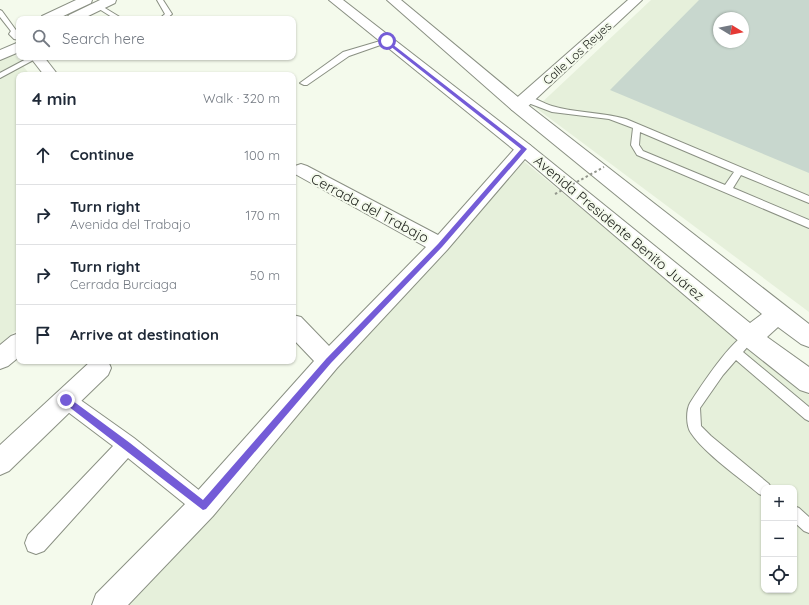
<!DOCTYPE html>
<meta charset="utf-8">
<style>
:root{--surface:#fff;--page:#f6f6f7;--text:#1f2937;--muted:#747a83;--line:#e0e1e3}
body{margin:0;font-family:Quicksand,sans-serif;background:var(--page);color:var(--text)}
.controls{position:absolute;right:12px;bottom:12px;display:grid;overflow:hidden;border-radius:8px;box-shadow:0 1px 3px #0004}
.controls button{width:36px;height:36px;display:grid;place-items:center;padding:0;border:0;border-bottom:1px solid var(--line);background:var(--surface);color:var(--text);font:20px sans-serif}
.compass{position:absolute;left:713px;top:12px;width:36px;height:36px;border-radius:50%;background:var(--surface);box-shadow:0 1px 3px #0004;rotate:100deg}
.stop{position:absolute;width:12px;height:12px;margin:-9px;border:3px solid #745cd7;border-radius:50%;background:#fff}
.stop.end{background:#745cd7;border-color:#fff;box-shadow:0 1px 4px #0008}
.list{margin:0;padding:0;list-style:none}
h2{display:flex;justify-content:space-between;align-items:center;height:52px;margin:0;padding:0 16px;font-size:17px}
h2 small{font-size:13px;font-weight:400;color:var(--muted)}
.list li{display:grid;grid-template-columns:26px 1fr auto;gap:12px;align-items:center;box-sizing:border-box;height:60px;padding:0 16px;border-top:1px solid var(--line)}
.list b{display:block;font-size:15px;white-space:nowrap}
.list p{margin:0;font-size:13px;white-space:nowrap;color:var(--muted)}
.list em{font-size:13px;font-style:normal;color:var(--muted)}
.icon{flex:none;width:22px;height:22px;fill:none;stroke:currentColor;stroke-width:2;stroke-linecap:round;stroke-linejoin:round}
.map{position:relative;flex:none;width:809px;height:605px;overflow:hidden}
.search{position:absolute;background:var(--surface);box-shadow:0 1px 3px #0004;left:16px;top:16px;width:280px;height:44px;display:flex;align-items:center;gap:10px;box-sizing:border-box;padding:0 14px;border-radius:8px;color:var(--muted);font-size:15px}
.panel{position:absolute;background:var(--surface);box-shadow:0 1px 3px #0004;left:16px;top:72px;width:280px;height:292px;border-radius:8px}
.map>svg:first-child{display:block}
.built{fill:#e6f0db;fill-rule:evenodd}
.building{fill:#c8d7ce;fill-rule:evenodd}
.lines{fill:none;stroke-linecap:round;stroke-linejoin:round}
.service-casing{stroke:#8a9083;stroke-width:2}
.pedestrian-casing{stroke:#8a9083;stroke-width:2}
.minor-casing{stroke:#8a9083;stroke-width:2}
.tertiary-casing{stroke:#8a9083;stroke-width:2}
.secondary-casing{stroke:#8a9083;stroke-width:2}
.service{fill:#fff;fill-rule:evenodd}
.pedestrian{fill:#fff;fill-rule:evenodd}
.minor{fill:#fff;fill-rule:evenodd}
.tertiary{fill:#fff;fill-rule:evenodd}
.secondary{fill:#fff;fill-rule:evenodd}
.path-bridge{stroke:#92968c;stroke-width:2;stroke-dasharray:2.5 2.5;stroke-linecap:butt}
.route{fill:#745cd7}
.labels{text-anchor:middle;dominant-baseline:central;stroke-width:4;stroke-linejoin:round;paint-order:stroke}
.far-street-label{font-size:12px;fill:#1b1e19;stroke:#f4faec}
.street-label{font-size:14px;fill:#1b1e19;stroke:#f4faec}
</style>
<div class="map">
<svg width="809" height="605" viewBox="0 0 809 605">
<rect width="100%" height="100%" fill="#f4faec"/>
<path class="built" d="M 651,0 L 809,0 L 809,312 L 536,108 ZM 719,18 L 743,18 L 743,42 L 719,42 Z
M 12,51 L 30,75 L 19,75 L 19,328 L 0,344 L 0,57 Z
M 521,159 L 809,395 L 809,605 L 123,605 ZM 764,488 L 794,488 L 794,590 L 764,590 Z"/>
<path class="building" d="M 699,0 L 809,0 L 809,173 L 610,90 ZM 719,18 L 743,18 L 743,42 L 719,42 Z"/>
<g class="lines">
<defs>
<path id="service" d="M 157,0 L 163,0 L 172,14 L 166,19 L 159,19 L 165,14 Z
M 96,5 L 100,5 L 123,19 L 115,19 L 96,7 Z
M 0,10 L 2,11 L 18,33 L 18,35 L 14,35 L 0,17 Z
M 387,39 L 389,40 L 389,42 L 349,56 L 307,85 L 304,85 L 300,83 L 343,52 Z
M 30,57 L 39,57 L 0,78 L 0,73 Z
M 523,97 C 532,95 544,104 552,106 C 575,113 601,112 626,119 L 809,196 L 809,203 L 741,175 L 733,188 L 809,220 L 809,228 L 637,155 L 631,145 L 633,128 L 609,119 L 552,112 L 523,101 ZM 640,132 L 734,172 L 725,185 L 643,151 L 639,145 Z
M 750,332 L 754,333 L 756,337 L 743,352 L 809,407 L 809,421 L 805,419 L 736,360 L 723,375 L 700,408 L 701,426 L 711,436 L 769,484 L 771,488 L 764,488 L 764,496 L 759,494 C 740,478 704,453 691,433 C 686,426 686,410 690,403 C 701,386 732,338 750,332 Z
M 794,506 L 799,508 L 809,517 L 809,533 L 804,531 L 794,522 Z"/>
<path id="pedestrian" d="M 66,391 L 72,394 L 134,438 L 210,499 L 213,506 L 210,513 L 203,516 L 196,513 L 128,458 L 44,551 L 36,554 L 28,551 L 25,543 L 28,535 L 113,446 L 60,406 L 57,400 L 60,394 Z"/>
<path id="minor" d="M 16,30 L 19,31 L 19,40 L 14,39 L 9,34 L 11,31 Z
M 30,57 L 44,57 L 58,75 L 44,75 Z
M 524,143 L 530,145 L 532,149 L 530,153 L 447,250 L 337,368 L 213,516 L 128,605 L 92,605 L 96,594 L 193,496 L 314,361 L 293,339 L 293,315 L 301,317 L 329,346 L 426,247 L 295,174 L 293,171 L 295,166 L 301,164 L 307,166 L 438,235 L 518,145 Z
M 19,333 L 19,357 L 8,366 L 0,369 L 0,345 L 11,336 Z
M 91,361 L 108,361 L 111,368 L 108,375 L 9,471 L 0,475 L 0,445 Z"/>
<path id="tertiary" d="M 76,0 L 92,0 L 91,3 L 57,19 L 40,19 L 42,16 Z
M 100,0 L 116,0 L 115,3 L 82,19 L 67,18 L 69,15 Z
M 628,0 L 642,0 L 524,110 L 518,111 L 512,110 L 510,106 L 512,102 Z
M 19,42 L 19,52 L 0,60 L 0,50 Z"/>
<path id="secondary" d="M 329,0 L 343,0 L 530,145 L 750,323 L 762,314 L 512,110 L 387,0 L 401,0 L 524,102 L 809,324 L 809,347 L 801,344 L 778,327 L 767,337 L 809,367 L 809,393 L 800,390 L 742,344 L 518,153 Z"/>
</defs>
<use href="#service" class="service-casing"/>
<use href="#pedestrian" class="pedestrian-casing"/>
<use href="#minor" class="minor-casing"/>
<use href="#tertiary" class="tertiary-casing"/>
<use href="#secondary" class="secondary-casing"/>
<use href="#service" class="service"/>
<use href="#pedestrian" class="pedestrian"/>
<use href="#minor" class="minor"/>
<use href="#tertiary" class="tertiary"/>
<use href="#secondary" class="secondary"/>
<path class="path-bridge" d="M 555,194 L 604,167"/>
</g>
<path class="route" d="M 387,40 L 527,149 L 442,247 L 331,363 L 206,509 L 203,510 L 64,403 L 63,400 L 64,398 L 69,398 L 130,443 L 203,500 L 326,359 L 438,244 L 521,149 L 385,42 Z"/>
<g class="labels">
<g class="far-street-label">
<text transform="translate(577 53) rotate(-42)">Calle Los Reyes</text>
</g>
<g class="street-label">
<text transform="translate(370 208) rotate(28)">Cerrada del Trabajo</text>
<text transform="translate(619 228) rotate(40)">Avenida Presidente Benito Juárez</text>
</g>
</g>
</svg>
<div class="controls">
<button>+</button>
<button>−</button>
<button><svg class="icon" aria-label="locate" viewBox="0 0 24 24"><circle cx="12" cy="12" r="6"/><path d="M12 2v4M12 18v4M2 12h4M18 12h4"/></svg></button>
</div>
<svg class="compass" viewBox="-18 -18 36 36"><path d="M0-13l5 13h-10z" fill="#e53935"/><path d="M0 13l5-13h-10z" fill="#747a83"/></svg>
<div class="stop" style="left:387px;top:41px"></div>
<div class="stop end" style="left:66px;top:400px"></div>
<div class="search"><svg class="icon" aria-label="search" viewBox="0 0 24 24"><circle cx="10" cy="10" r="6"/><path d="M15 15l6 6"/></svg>Search here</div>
<section class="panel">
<h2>4 min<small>Walk · 320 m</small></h2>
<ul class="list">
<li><svg class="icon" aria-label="ahead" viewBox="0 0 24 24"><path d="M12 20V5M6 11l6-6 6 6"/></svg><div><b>Continue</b></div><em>100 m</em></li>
<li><svg class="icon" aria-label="right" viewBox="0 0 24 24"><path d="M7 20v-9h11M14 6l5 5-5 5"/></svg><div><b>Turn right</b><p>Avenida del Trabajo</p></div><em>170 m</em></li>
<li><svg class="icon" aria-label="right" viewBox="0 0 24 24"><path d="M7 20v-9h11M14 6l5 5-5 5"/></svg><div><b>Turn right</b><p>Cerrada Burciaga</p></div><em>50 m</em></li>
<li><svg class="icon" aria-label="arrive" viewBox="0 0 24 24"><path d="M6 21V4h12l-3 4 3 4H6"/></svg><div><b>Arrive at destination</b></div></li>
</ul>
</section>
</div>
